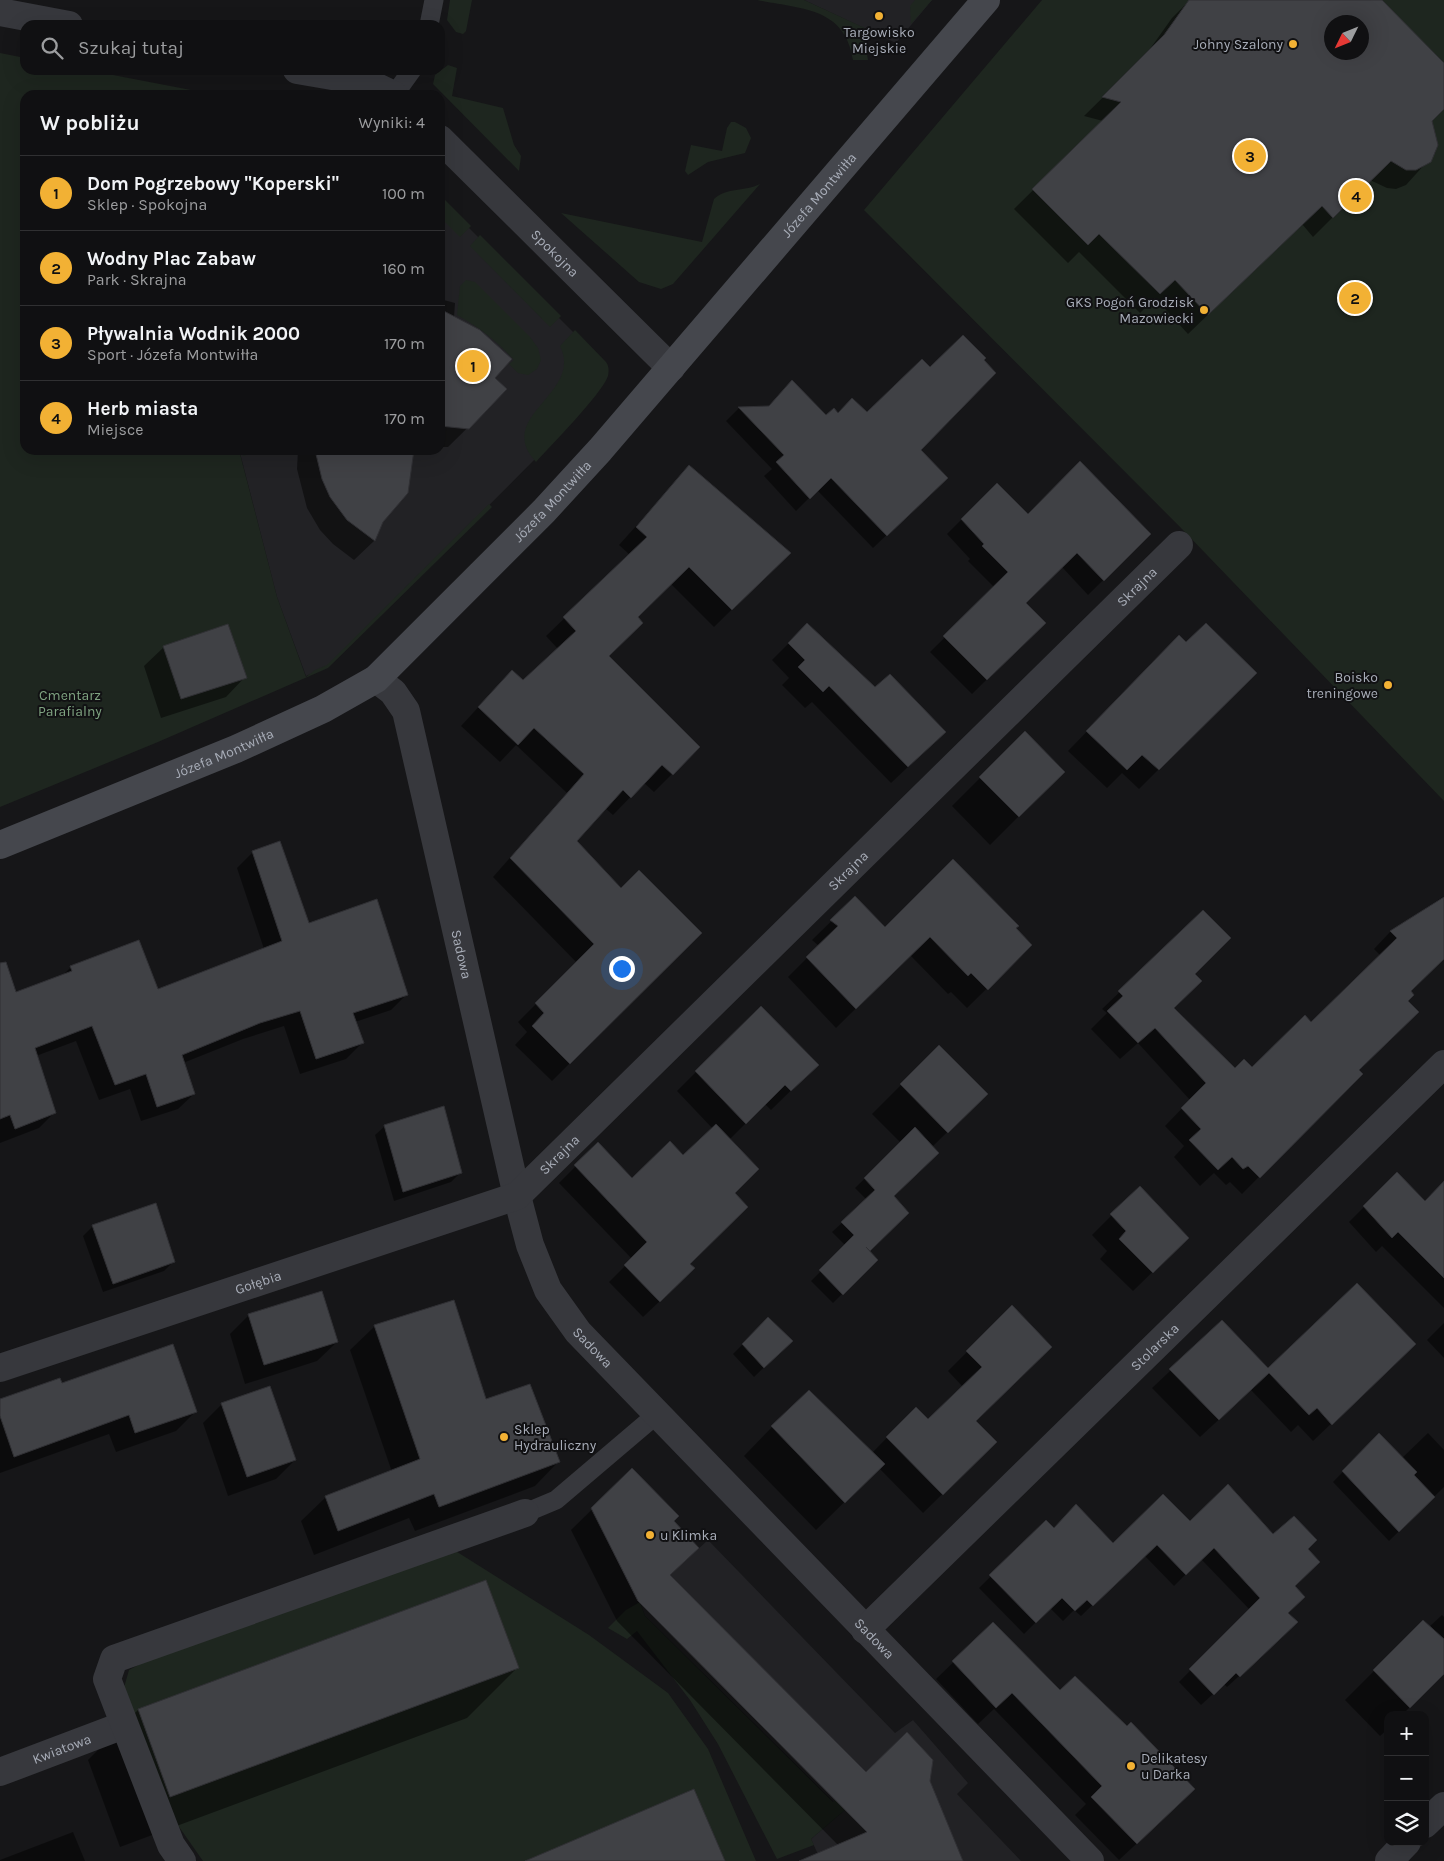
<!DOCTYPE html>
<html lang="pl">
<meta charset="utf-8">
<style>
:root{--surface:#101012;--page:#1e1e20;--text:#f1f3f6;--muted:#9c9d9f;--line:#303032;--accent:#f2b134}
body{margin:0;font-family:Karla,sans-serif;background:var(--page);color:var(--text)}
.controls{position:absolute;right:15px;bottom:15px;display:grid;overflow:hidden;border-radius:10px;box-shadow:0 5px 20px #0002}
.controls button{width:45px;height:45px;display:grid;place-items:center;padding:0;border:0;border-bottom:1px solid var(--line);background:var(--surface);color:var(--text);font:25px sans-serif}
.compass{position:absolute;left:1324px;top:15px;width:45px;height:45px;border-radius:50%;background:var(--surface);box-shadow:0 5px 20px #0002;rotate:227deg}
.you{position:absolute;left:621px;top:968px;width:18px;height:18px;margin:-12px;border:4px solid #fff;border-radius:50%;background:#1a73e8;box-shadow:0 0 0 8px #1a73e833}
.badge{display:grid;place-items:center;width:32px;height:32px;border-radius:50%;background:var(--accent);color:#111;font-size:16px;font-weight:700}
.pin{position:absolute;translate:-50% -50%;border:2px solid #fff;box-shadow:0 1px 5px #0006}
.list{margin:0;padding:0;list-style:none}
h2{display:flex;justify-content:space-between;align-items:center;height:65px;margin:0;padding:0 20px;font-size:21px}
h2 small{font-size:16px;font-weight:400;color:var(--muted)}
.list li{display:grid;grid-template-columns:32px 1fr auto;gap:15px;align-items:center;box-sizing:border-box;height:75px;padding:0 20px;border-top:1px solid var(--line)}
.list b{display:block;font-size:19px;white-space:nowrap}
.list p{margin:0;font-size:16px;white-space:nowrap;color:var(--muted)}
.list em{font-size:16px;font-style:normal;color:var(--muted)}
.icon{flex:none;width:28px;height:28px;fill:none;stroke:currentColor;stroke-width:2;stroke-linecap:round;stroke-linejoin:round}
.map{position:relative;flex:none;width:1444px;height:1861px;overflow:hidden}
.search{position:absolute;background:var(--surface);box-shadow:0 5px 20px #0002;left:20px;top:20px;width:425px;height:55px;display:flex;align-items:center;gap:12px;box-sizing:border-box;padding:0 18px;border-radius:15px;color:var(--muted);font-size:19px}
.panel{position:absolute;background:var(--surface);box-shadow:0 5px 20px #0002;left:20px;top:90px;width:425px;height:365px;border-radius:15px}
.map>svg:first-child{display:block}
.built{fill:#222225}
.green{fill:#1e261f;fill-rule:evenodd}
.shadow{fill:#0007;fill-rule:evenodd}
.building{fill:#404145;stroke:#303034;fill-rule:evenodd}
.lines{fill:none;stroke-linecap:round;stroke-linejoin:round}
.lane{stroke:#37383d;stroke-width:19}
.street{stroke:#37383d;stroke-width:28}
.secondary{stroke:#45474d;stroke-width:28}
.poi-dot{fill:#f2b134;stroke:#111113;stroke-width:2}
.labels{text-anchor:middle;dominant-baseline:central;stroke-width:4;stroke-linejoin:round;paint-order:stroke}
.poi-label{font-size:14px;fill:#a8adb8;stroke:#111113;text-anchor:end}
.street-label{font-size:14px;fill:#a8adb8;stroke:#111113}
.park-label{font-size:14px;fill:#7fa381;stroke:#111113}
</style>
<div class="map">
<svg width="1444" height="1861" viewBox="0 0 1444 1861">
<rect width="100%" height="100%" fill="#161618"/>
<path class="built" d="M 804,0 L 932,0 L 896,43 Z
M 440,199 L 576,335 L 540,454 L 328,667 L 306,676 L 277,597 L 240,453 L 247,450 L 440,450 Z
M 708,1540 L 895,1733 L 913,1720 L 968,1783 L 957,1794 L 1021,1861 L 821,1861 L 811,1839 L 873,1786 L 862,1773 L 834,1802 L 645,1616 L 640,1602 Z"/>
<path class="green" d="M 450,0 L 472,0 L 466,31 L 463,34 L 456,32 L 447,20 Z
M 757,0 L 804,0 L 869,30 L 865,42 L 868,60 L 853,60 C 845,7 801,9 757,0 Z
M 915,0 L 932,0 L 911,24 L 910,6 Z
M 1042,0 L 1444,0 L 1444,801 L 1182,529 L 864,210 ZM 1332,22 L 1362,22 L 1362,52 L 1332,52 Z
M 0,53 L 25,58 L 25,70 L 87,70 L 217,95 L 25,95 L 25,450 L 256,450 L 244,456 L 240,454 L 277,597 L 306,677 L 315,670 L 327,665 L 489,504 L 492,507 L 328,668 L 158,742 L 0,807 Z
M 448,65 L 457,68 L 452,96 L 503,108 L 514,145 L 521,156 L 519,171 L 433,84 L 435,75 Z
M 735,122 L 746,128 L 751,138 L 745,153 L 708,162 L 688,175 L 685,171 L 691,145 L 722,151 L 727,128 L 731,122 Z
M 760,184 L 673,284 L 661,289 L 639,282 L 561,213 L 702,242 L 714,199 C 727,187 745,192 760,184 Z
M 440,195 L 471,226 L 460,237 L 440,217 Z
M 480,235 L 561,316 L 550,327 L 470,246 Z
M 466,280 L 475,282 L 530,337 L 538,348 L 541,360 L 537,369 L 528,375 L 518,373 L 509,364 L 514,360 C 497,341 479,327 457,315 L 460,286 Z
M 575,330 L 606,362 C 609,366 609,371 608,376 C 601,395 552,444 536,462 C 493,416 584,394 560,346 Z
M 454,1550 L 589,1635 L 668,1693 L 708,1749 L 756,1861 L 203,1861 L 163,1804 L 123,1691 L 129,1670 L 166,1650 Z
M 640,1602 L 645,1616 L 833,1802 L 862,1773 L 873,1786 L 811,1839 L 814,1845 L 777,1859 L 718,1744 L 690,1700 L 637,1631 L 627,1639 L 608,1628 L 626,1610 Z"/>
<path class="shadow" d="M 1190,0 L 1380,0 L 1444,65 L 1444,108 L 1431,121 L 1437,145 L 1435,153 L 1406,185 L 1396,189 L 1387,188 L 1370,180 L 1313,237 L 1302,224 L 1188,334 L 1155,298 L 1140,313 L 1079,252 L 1068,263 L 1014,209 L 1103,121 L 1084,116 L 1145,56 L 1172,18 ZM 1332,22 L 1362,22 L 1362,52 L 1332,52 Z
M 440,299 L 455,303 L 454,317 L 493,378 L 506,390 L 448,447 L 440,447 Z
M 739,408 L 826,417 L 838,414 L 867,414 L 919,450 L 933,491 L 873,548 L 817,490 L 796,511 L 764,476 L 772,469 L 726,421 Z
M 298,450 L 412,450 L 374,541 L 354,560 L 333,544 L 320,530 L 307,508 L 297,469 Z
M 689,467 L 789,553 L 714,627 L 671,584 L 636,618 L 608,656 L 699,747 L 654,792 L 644,783 L 613,815 L 605,808 L 575,841 L 620,890 L 700,933 L 552,1081 L 515,1045 L 527,1032 L 518,1022 L 577,963 L 493,877 L 567,793 L 516,745 L 500,762 L 461,726 L 495,689 L 523,682 L 558,649 L 546,636 L 630,555 L 619,545 Z
M 997,484 L 1028,516 L 1150,534 L 1088,595 L 1062,567 L 1024,603 L 1044,623 L 972,694 L 930,652 L 995,588 L 968,561 L 970,559 L 947,534 Z
M 807,625 L 875,689 L 927,749 L 891,783 L 812,702 L 805,708 L 782,685 L 789,678 L 772,660 Z
M 1186,644 L 1255,673 L 1139,789 L 1122,773 L 1107,788 L 1068,751 L 1160,656 Z
M 164,647 L 245,677 L 226,697 L 161,718 L 144,666 Z
M 1025,733 L 1063,772 L 990,845 L 952,806 Z
M 253,852 L 308,925 L 406,995 L 391,1010 L 355,1022 L 362,1043 L 346,1059 L 300,1074 L 284,1026 L 243,1039 L 183,1063 L 194,1094 L 178,1109 L 141,1121 L 130,1089 L 99,1100 L 76,1041 L 36,1056 L 55,1112 L 39,1128 L 0,1143 L 0,999 L 62,976 L 71,967 L 157,991 L 264,949 L 237,868 Z
M 1444,896 L 1444,958 L 1409,992 L 1357,1070 L 1361,1074 L 1242,1194 L 1230,1182 L 1226,1185 L 1214,1173 L 1200,1186 L 1174,1157 L 1184,1146 L 1165,1126 L 1190,1100 L 1138,1043 L 1120,1059 L 1091,1029 L 1107,1013 L 1102,1009 L 1203,912 L 1194,974 L 1173,1008 L 1235,1070 L 1252,1069 L 1311,1023 L 1381,956 L 1374,949 L 1390,932 Z
M 855,898 L 885,928 L 1014,929 L 1031,945 L 967,1008 L 951,992 L 948,994 L 910,955 L 836,1028 L 788,977 L 819,946 L 812,940 Z
M 939,1047 L 986,1094 L 932,1147 L 892,1196 L 898,1222 L 868,1251 L 876,1260 L 833,1303 L 811,1281 L 846,1246 L 832,1232 L 867,1200 L 855,1188 L 901,1143 L 872,1114 Z
M 817,1065 L 771,1110 L 765,1104 L 729,1140 L 734,1193 L 677,1285 L 643,1317 L 609,1282 L 632,1259 L 559,1183 L 598,1144 L 632,1180 L 683,1157 L 713,1129 L 677,1091 L 696,1072 Z
M 385,1126 L 460,1173 L 451,1182 L 394,1201 L 375,1135 Z
M 1397,1174 L 1425,1202 L 1444,1207 L 1444,1308 L 1382,1246 L 1376,1252 L 1349,1222 Z
M 1139,1188 L 1168,1257 L 1133,1291 L 1100,1259 L 1107,1251 L 1092,1235 Z
M 93,1226 L 173,1262 L 164,1271 L 103,1292 L 83,1236 Z
M 1012,1307 L 974,1421 L 976,1461 L 923,1513 L 879,1468 L 816,1530 L 744,1456 L 772,1427 L 872,1453 L 916,1408 L 928,1420 L 963,1387 L 948,1371 Z
M 249,1315 L 337,1342 L 317,1361 L 245,1384 L 230,1334 Z
M 768,1319 L 791,1341 L 754,1377 L 733,1354 Z
M 1222,1322 L 1268,1370 L 1396,1362 L 1313,1441 L 1298,1425 L 1291,1432 L 1251,1390 L 1200,1437 L 1152,1388 Z
M 1444,1323 L 1444,1358 L 1427,1340 Z
M 375,1326 L 485,1401 L 559,1461 L 535,1486 L 415,1531 L 409,1518 L 314,1555 L 301,1521 L 326,1497 L 392,1472 L 350,1350 Z
M 62,1385 L 195,1412 L 176,1431 L 116,1452 L 109,1434 L 0,1473 L 0,1400 Z
M 222,1404 L 295,1460 L 276,1479 L 228,1496 L 203,1423 Z
M 1428,1433 L 1444,1450 L 1444,1487 L 1389,1541 L 1333,1482 L 1379,1435 L 1402,1458 Z
M 632,1470 L 672,1521 L 669,1575 L 866,1774 L 928,1781 L 961,1861 L 814,1861 L 838,1845 L 617,1621 L 571,1530 Z
M 1046,1522 L 1053,1529 L 1113,1545 L 1190,1523 L 1273,1535 L 1307,1549 L 1293,1586 L 1285,1634 L 1227,1687 L 1224,1684 L 1201,1705 L 1179,1682 L 1250,1610 L 1201,1559 L 1174,1586 L 1144,1555 L 1081,1616 L 1074,1610 L 1063,1621 L 1050,1608 L 1024,1634 L 979,1588 Z
M 485,1581 L 517,1668 L 467,1718 L 120,1847 L 88,1760 L 138,1710 Z
M 1442,1615 L 1444,1617 L 1444,1673 L 1402,1715 L 1388,1715 L 1388,1729 L 1380,1736 L 1345,1700 L 1423,1622 L 1429,1627 Z
M 993,1624 L 1177,1806 L 1119,1860 L 1075,1815 L 1086,1804 L 994,1709 L 978,1724 L 936,1679 Z
M 73,1832 L 85,1861 L 0,1861 L 0,1860 Z"/>
<path class="building" d="M 1189,0 L 1382,0 L 1444,63 L 1444,109 L 1432,121 L 1438,145 L 1431,162 L 1416,170 L 1406,170 L 1391,161 L 1333,218 L 1322,206 L 1208,315 L 1175,280 L 1160,294 L 1099,234 L 1088,245 L 1032,189 L 1121,102 L 1102,97 L 1164,35 ZM 1332,22 L 1362,22 L 1362,52 L 1332,52 Z
M 440,309 L 480,330 L 512,359 L 495,378 L 507,389 L 469,429 L 440,426 Z
M 963,335 L 986,358 L 984,360 L 996,373 L 921,450 L 948,478 L 887,536 L 831,478 L 810,499 L 776,462 L 784,455 L 738,407 L 769,406 L 792,380 L 826,415 L 834,408 L 838,413 L 852,398 L 867,412 L 922,359 L 930,367 Z
M 315,450 L 414,450 L 408,493 L 383,522 L 375,541 L 347,520 L 330,497 L 322,479 Z
M 1080,461 L 1151,534 L 1104,581 L 1077,553 L 1026,603 L 1046,623 L 987,680 L 943,636 L 1008,572 L 982,546 L 984,544 L 961,519 L 997,483 L 1028,514 Z
M 689,465 L 791,553 L 732,610 L 689,567 L 638,617 L 643,623 L 609,656 L 700,747 L 673,775 L 662,765 L 631,798 L 623,790 L 577,841 L 621,888 L 639,870 L 702,933 L 570,1064 L 532,1026 L 544,1013 L 535,1003 L 594,944 L 510,858 L 584,774 L 534,728 L 518,745 L 478,707 L 512,670 L 523,680 L 576,631 L 563,617 L 647,537 L 636,527 Z
M 807,623 L 875,687 L 890,674 L 946,732 L 908,767 L 829,686 L 823,692 L 798,667 L 805,660 L 788,643 Z
M 1206,623 L 1257,673 L 1159,770 L 1142,755 L 1127,770 L 1086,731 L 1179,635 L 1186,642 Z
M 228,624 L 247,678 L 181,699 L 163,646 Z
M 1025,731 L 1065,772 L 1019,817 L 979,777 Z
M 280,841 L 309,923 L 377,899 L 408,995 L 353,1013 L 364,1043 L 316,1059 L 300,1011 L 260,1023 L 182,1055 L 195,1094 L 157,1107 L 146,1074 L 115,1085 L 92,1026 L 35,1048 L 56,1113 L 15,1129 L 10,1115 L 0,1119 L 0,963 L 6,962 L 16,992 L 72,971 L 70,966 L 139,940 L 158,989 L 282,941 L 252,851 Z
M 953,859 L 1019,926 L 1016,928 L 1032,945 L 988,990 L 971,973 L 968,976 L 930,937 L 856,1009 L 806,957 L 838,926 L 830,920 L 855,896 L 885,927 Z
M 1444,897 L 1444,959 L 1411,991 L 1414,995 L 1408,1001 L 1419,1012 L 1359,1070 L 1363,1074 L 1260,1178 L 1248,1166 L 1243,1169 L 1232,1157 L 1218,1170 L 1189,1140 L 1201,1129 L 1181,1108 L 1206,1083 L 1155,1028 L 1138,1043 L 1107,1011 L 1123,996 L 1118,991 L 1203,910 L 1231,938 L 1195,974 L 1202,981 L 1174,1008 L 1235,1068 L 1244,1059 L 1252,1067 L 1305,1015 L 1311,1022 L 1397,938 L 1390,931 Z
M 761,1006 L 819,1065 L 791,1091 L 785,1085 L 746,1124 L 695,1071 Z
M 939,1045 L 988,1094 L 948,1133 L 900,1084 Z
M 444,1106 L 462,1173 L 403,1192 L 384,1125 Z
M 716,1124 L 759,1169 L 735,1193 L 748,1207 L 690,1264 L 695,1268 L 660,1302 L 624,1265 L 647,1242 L 574,1165 L 598,1142 L 632,1178 L 670,1141 L 683,1155 Z
M 915,1127 L 939,1153 L 894,1196 L 909,1213 L 870,1251 L 866,1247 L 878,1260 L 843,1295 L 819,1270 L 854,1235 L 841,1222 L 875,1190 L 864,1178 Z
M 1397,1172 L 1425,1201 L 1444,1181 L 1444,1278 L 1398,1232 L 1392,1238 L 1363,1206 Z
M 1140,1186 L 1189,1238 L 1153,1273 L 1119,1239 L 1126,1231 L 1110,1214 Z
M 156,1203 L 175,1262 L 113,1284 L 92,1225 Z
M 1357,1283 L 1416,1344 L 1332,1425 L 1317,1408 L 1309,1415 L 1269,1373 L 1219,1420 L 1169,1369 L 1222,1320 L 1268,1368 Z
M 322,1291 L 338,1342 L 264,1365 L 248,1314 Z
M 454,1300 L 486,1399 L 530,1384 L 560,1462 L 439,1507 L 434,1494 L 338,1531 L 325,1496 L 420,1459 L 374,1325 Z
M 1012,1305 L 1052,1347 L 976,1421 L 997,1442 L 943,1495 L 886,1437 L 916,1407 L 928,1419 L 982,1367 L 966,1351 Z
M 768,1317 L 793,1341 L 764,1368 L 742,1344 Z
M 173,1344 L 197,1412 L 135,1433 L 129,1415 L 14,1457 L 0,1416 L 0,1399 L 60,1378 L 62,1383 Z
M 270,1386 L 296,1460 L 247,1477 L 221,1403 Z
M 809,1390 L 885,1464 L 845,1503 L 771,1426 Z
M 1379,1433 L 1417,1472 L 1414,1475 L 1435,1497 L 1399,1532 L 1342,1471 Z
M 632,1468 L 679,1516 L 674,1521 L 699,1548 L 670,1575 L 866,1772 L 907,1732 L 933,1760 L 930,1781 L 963,1861 L 799,1861 L 867,1832 L 638,1601 L 591,1508 Z
M 1228,1484 L 1273,1534 L 1294,1516 L 1317,1540 L 1308,1549 L 1320,1562 L 1295,1586 L 1305,1597 L 1288,1613 L 1298,1622 L 1240,1677 L 1236,1673 L 1214,1695 L 1189,1669 L 1260,1598 L 1214,1548 L 1186,1575 L 1157,1545 L 1093,1606 L 1087,1600 L 1075,1611 L 1062,1598 L 1036,1623 L 989,1575 L 1046,1520 L 1054,1528 L 1076,1504 L 1113,1543 L 1163,1494 L 1190,1521 Z
M 486,1580 L 519,1668 L 170,1797 L 138,1709 Z
M 1423,1620 L 1444,1639 L 1444,1674 L 1410,1708 L 1373,1670 Z
M 993,1622 L 1060,1690 L 1075,1676 L 1127,1726 L 1131,1722 L 1195,1789 L 1137,1844 L 1091,1797 L 1102,1786 L 1012,1693 L 996,1708 L 952,1661 Z
M 694,1789 L 725,1861 L 525,1861 Z"/>
<g class="lines">
<path class="lane" d="M 429,25 L 434,0
M 394,95 L 412,70
M 525,1513 L 556,1500 L 656,1415"/>
<g class="street">
<path d="M 0,12 L 69,25"/>
<path d="M 297,70 L 367,82 L 394,95"/>
<path id="s1" d="M 440,139 L 671,368"/>
<path id="s2" d="M 376,679 L 393,692 L 406,711 L 517,1196 L 530,1245 L 548,1290 L 578,1332 L 1090,1861"/>
<path id="s3" d="M 0,1368 L 517,1196 L 1179,545"/>
<path id="s4" d="M 865,1630 L 1444,1064"/>
<path id="s5" d="M 0,1772 L 124,1725"/>
<path d="M 1425,1824 L 1444,1806"/>
<path d="M 182,1861 L 171,1845 L 107,1679 L 114,1659 L 525,1513"/>
<path d="M 1389,1861 L 1407,1842"/>
</g>
<path class="secondary" id="s6" d="M 0,845 L 236,749 L 323,709 L 376,679 L 544,511 L 600,450 L 986,0"/>
</g>
<g class="poi-dot">
<circle cx="879" cy="16" r="5"/>
<circle cx="1293" cy="44" r="5"/>
<circle cx="1204" cy="310" r="5"/>
<circle cx="1388" cy="685" r="5"/>
<circle cx="504" cy="1437" r="5"/>
<circle cx="650" cy="1535" r="5"/>
<circle cx="1131" cy="1766" r="5"/>
</g>
<g class="labels">
<g class="poi-label">
<text x="879" y="32" text-anchor="middle">Targowisko<tspan x="879" dy="16">Miejskie</tspan></text>
<text x="1283" y="44">Johny Szalony</text>
<text x="1194" y="302">GKS Pogoń Grodzisk<tspan x="1194" dy="16">Mazowiecki</tspan></text>
<text x="1378" y="677">Boisko<tspan x="1378" dy="16">treningowe</tspan></text>
<text x="514" y="1429" text-anchor="start">Sklep<tspan x="514" dy="16">Hydrauliczny</tspan></text>
<text x="660" y="1535" text-anchor="start">u Klimka</text>
<text x="1141" y="1758" text-anchor="start">Delikatesy<tspan x="1141" dy="16">u Darka</tspan></text>
</g>
<g class="street-label">
<text stroke="none"><textPath href="#s6" startOffset="1068">Józefa Montwiłła</textPath></text>
<text stroke="none"><textPath href="#s1" startOffset="162">Spokojna</textPath></text>
<text stroke="none"><textPath href="#s6" startOffset="662">Józefa Montwiłła</textPath></text>
<text stroke="none"><textPath href="#s3" startOffset="1414">Skrajna</textPath></text>
<text stroke="none"><textPath href="#s6" startOffset="242">Józefa Montwiłła</textPath></text>
<text stroke="none"><textPath href="#s3" startOffset="1009">Skrajna</textPath></text>
<text stroke="none"><textPath href="#s2" startOffset="294">Sadowa</textPath></text>
<text stroke="none"><textPath href="#s3" startOffset="604">Skrajna</textPath></text>
<text stroke="none"><textPath href="#s3" startOffset="272">Gołębia</textPath></text>
<text stroke="none"><textPath href="#s2" startOffset="714">Sadowa</textPath></text>
<text stroke="none"><textPath href="#s4" startOffset="405">Stolarska</textPath></text>
<text stroke="none"><textPath href="#s2" startOffset="1119">Sadowa</textPath></text>
<text stroke="none"><textPath href="#s5" startOffset="66">Kwiatowa</textPath></text>
</g>
<g class="park-label">
<text x="70" y="695">Cmentarz<tspan x="70" dy="16">Parafialny</tspan></text>
</g>
</g>
</svg>
<div class="controls">
<button>+</button>
<button>−</button>
<button><svg class="icon" aria-label="layers" viewBox="0 0 24 24"><path d="M12 4l9 5-9 5-9-5zM3 14l9 5 9-5"/></svg></button>
</div>
<svg class="compass" viewBox="-18 -18 36 36"><path d="M0-13l5 13h-10z" fill="#e53935"/><path d="M0 13l5-13h-10z" fill="#9c9d9f"/></svg>
<div class="you"></div>
<div class="pin badge" style="left:473px;top:366px">1</div>
<div class="pin badge" style="left:1355px;top:298px">2</div>
<div class="pin badge" style="left:1250px;top:156px">3</div>
<div class="pin badge" style="left:1356px;top:196px">4</div>
<div class="search"><svg class="icon" aria-label="search" viewBox="0 0 24 24"><circle cx="10" cy="10" r="6"/><path d="M15 15l6 6"/></svg>Szukaj tutaj</div>
<section class="panel">
<h2>W pobliżu<small>Wyniki: 4</small></h2>
<ul class="list">
<li><span class="badge">1</span><div><b>Dom Pogrzebowy &quot;Koperski&quot;</b><p>Sklep · Spokojna</p></div><em>100 m</em></li>
<li><span class="badge">2</span><div><b>Wodny Plac Zabaw</b><p>Park · Skrajna</p></div><em>160 m</em></li>
<li><span class="badge">3</span><div><b>Pływalnia Wodnik 2000</b><p>Sport · Józefa Montwiłła</p></div><em>170 m</em></li>
<li><span class="badge">4</span><div><b>Herb miasta</b><p>Miejsce</p></div><em>170 m</em></li>
</ul>
</section>
</div>
